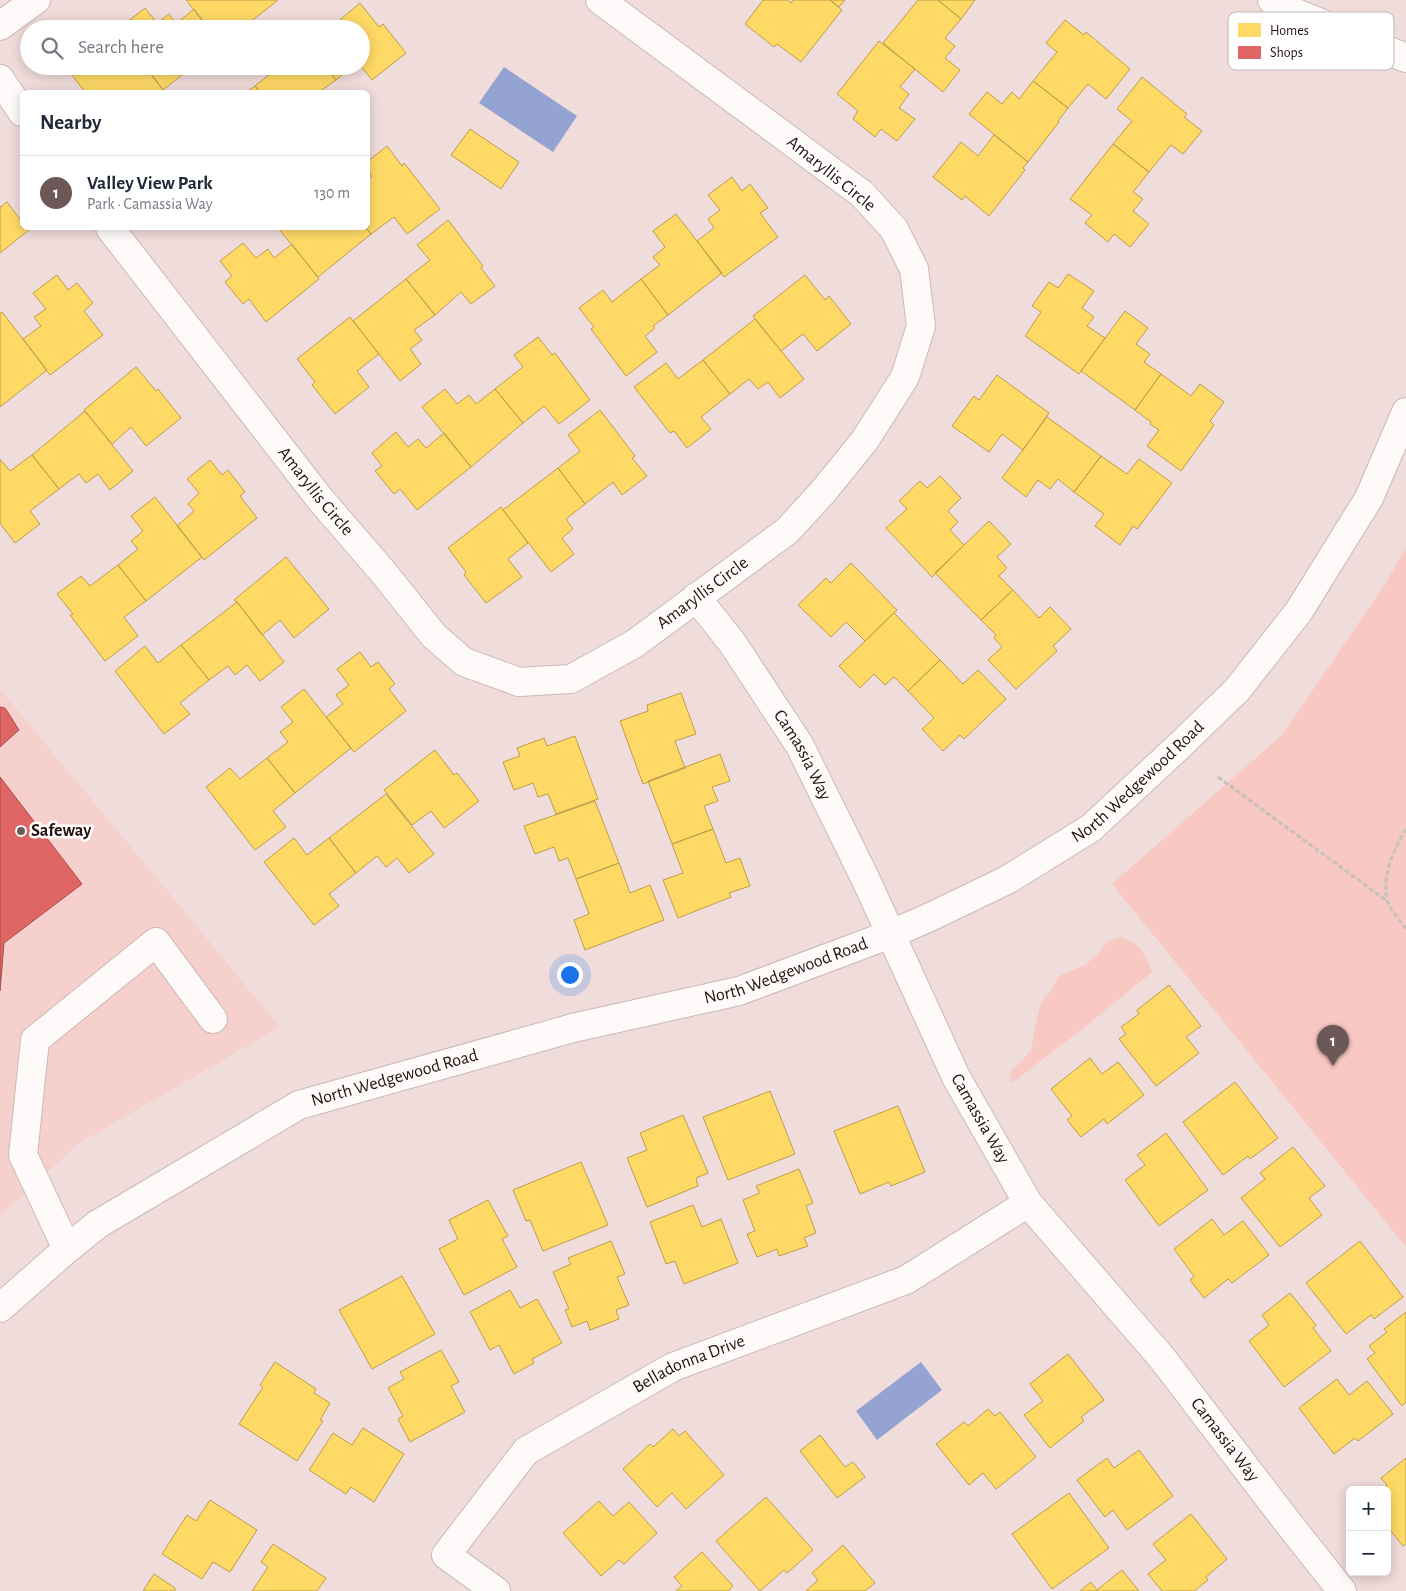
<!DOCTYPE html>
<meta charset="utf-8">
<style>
:root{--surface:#fff;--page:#f6f6f7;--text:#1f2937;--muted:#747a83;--line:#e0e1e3;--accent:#6b5857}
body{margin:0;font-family:"Alegreya Sans",sans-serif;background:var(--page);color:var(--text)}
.controls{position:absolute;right:15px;bottom:15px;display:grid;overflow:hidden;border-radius:8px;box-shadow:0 2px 12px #0003}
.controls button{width:45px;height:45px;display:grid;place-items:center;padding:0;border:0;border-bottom:1px solid var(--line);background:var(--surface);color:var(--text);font:25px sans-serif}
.you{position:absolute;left:569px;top:974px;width:18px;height:18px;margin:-12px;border:4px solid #fff;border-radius:50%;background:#1a73e8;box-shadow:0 0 0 8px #1a73e833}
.badge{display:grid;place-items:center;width:32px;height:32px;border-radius:50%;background:var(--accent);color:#fff;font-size:16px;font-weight:700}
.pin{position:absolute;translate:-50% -41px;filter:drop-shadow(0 1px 2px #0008)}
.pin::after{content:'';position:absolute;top:26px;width:18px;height:15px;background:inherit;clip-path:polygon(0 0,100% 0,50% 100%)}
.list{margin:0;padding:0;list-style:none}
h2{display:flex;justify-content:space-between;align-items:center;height:65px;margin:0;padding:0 20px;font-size:21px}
h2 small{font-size:16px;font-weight:400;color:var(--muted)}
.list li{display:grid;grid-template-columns:32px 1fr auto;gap:15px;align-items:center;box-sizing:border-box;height:75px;padding:0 20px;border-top:1px solid var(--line)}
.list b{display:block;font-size:19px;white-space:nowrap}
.list p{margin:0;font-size:16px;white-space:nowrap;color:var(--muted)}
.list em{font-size:16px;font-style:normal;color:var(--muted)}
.icon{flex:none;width:28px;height:28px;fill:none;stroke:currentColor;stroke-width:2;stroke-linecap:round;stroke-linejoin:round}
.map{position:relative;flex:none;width:1406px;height:1591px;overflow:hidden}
.search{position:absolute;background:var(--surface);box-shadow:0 2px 12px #0003;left:20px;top:20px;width:350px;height:55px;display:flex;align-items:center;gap:12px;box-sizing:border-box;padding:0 18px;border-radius:28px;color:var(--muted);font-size:19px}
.panel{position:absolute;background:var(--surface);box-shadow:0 2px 12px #0003;left:20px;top:90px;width:350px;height:140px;border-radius:8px}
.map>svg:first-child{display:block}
.built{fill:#f6d0cc}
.green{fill:#f8c8c3}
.water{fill:#94a3d2}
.homes{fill:#ffd966;stroke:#bd9d4c}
.shops{fill:#e06666;stroke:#a84c4c}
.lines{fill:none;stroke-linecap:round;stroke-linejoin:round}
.minor-casing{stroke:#ccb9b7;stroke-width:30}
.path{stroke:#c7c0bf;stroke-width:3;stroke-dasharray:5 2.5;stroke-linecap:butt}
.minor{stroke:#fdfaf9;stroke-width:28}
.poi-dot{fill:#6b5857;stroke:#fff;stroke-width:2}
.labels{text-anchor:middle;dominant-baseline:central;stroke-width:5;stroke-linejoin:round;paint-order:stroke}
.street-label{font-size:18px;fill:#241110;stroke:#fff}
.poi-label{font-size:18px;font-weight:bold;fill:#241110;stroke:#fff;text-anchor:start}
.key{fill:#fff;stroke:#bdb8b7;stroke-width:1}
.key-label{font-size:14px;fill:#241110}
</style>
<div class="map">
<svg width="1406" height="1591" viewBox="0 0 1406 1591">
<rect width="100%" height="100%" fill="#f0dcda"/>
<path class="built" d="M 0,689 L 280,1027 L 78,1144 L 0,1216 Z"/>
<path class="green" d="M 1406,548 L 1406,1247 L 1112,884 L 1282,735 L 1384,586 Z
M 1121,937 C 1143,946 1143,951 1152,972 L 1086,1026 L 1012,1083 L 1009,1073 L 1021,1062 L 1031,1050 L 1039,1010 L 1043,1000 L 1050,992 L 1059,976 L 1085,965 L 1098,954 L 1108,941 Z"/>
<path class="water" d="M 504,67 L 577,116 L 553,152 L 479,103 Z
M 921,1362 L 942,1390 L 877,1440 L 856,1411 Z"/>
<path class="homes" d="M 186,0 L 277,0 L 277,1 L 241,29 L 209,29 Z
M 763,0 L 787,0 L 791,3 L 793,0 L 830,0 L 842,10 L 801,62 L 777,44 L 774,47 L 745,24 Z
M 830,0 L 845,0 L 839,7 Z
M 918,0 L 938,0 L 961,19 L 945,38 L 955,46 L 945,58 L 960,70 L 943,92 L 883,43 Z
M 938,0 L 975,0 L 961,19 Z
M 360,3 L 379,27 L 383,24 L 406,53 L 372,80 L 361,66 L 361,29 L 329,29 Z
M 145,8 L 157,23 L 169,14 L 176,24 L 194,9 L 209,29 L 124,29 L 122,26 Z
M 1065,20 L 1084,35 L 1086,32 L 1130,69 L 1106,99 L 1088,84 L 1068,108 L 1033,81 L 1057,52 L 1046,43 Z
M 879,41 L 915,69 L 900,87 L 909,94 L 899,108 L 915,119 L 897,141 L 881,129 L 875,137 L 853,119 L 858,111 L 837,94 Z
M 84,66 L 145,66 L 163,90 L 159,92 L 85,92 L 72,75 Z
M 145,66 L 193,66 L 163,90 Z
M 280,66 L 326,66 L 336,80 L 319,92 L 260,92 L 255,86 Z
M 326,66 L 353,66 L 336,80 Z
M 1142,77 L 1187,114 L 1184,117 L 1202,131 L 1183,154 L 1171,145 L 1149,172 L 1113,144 L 1132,121 L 1117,109 Z
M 1033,81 L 1068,108 L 1058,121 L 1059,122 L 1028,162 L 969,114 L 987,92 L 1002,104 L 1012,92 L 1019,99 Z
M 255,86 L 260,92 L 246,92 Z
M 470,129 L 519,162 L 501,189 L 451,155 Z
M 994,135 L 1028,162 L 1023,168 L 1025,170 L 989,216 L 965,196 L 962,200 L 933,177 L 961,142 L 978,156 Z
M 1113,144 L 1149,172 L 1133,192 L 1143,199 L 1133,211 L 1149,224 L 1130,247 L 1114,234 L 1108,242 L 1085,223 L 1092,215 L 1070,199 Z
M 387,146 L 402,166 L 404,163 L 440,209 L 407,234 L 394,217 L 371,234 L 366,228 L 368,228 L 368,180 L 372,177 L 368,171 L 368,161 Z
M 732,177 L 742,191 L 750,184 L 768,208 L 760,213 L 778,237 L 724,277 L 697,241 L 714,228 L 708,219 L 720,210 L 708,195 Z
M 7,202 L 22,222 L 22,228 L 27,228 L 29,230 L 0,253 L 0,206 L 1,207 Z
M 676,214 L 722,273 L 668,315 L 641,279 L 660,265 L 653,257 L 665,247 L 653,231 Z
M 448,220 L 483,266 L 481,268 L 495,286 L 471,304 L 461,292 L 435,315 L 406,279 L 430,260 L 417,245 Z
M 278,228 L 366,228 L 371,234 L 318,277 Z
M 243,243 L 256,258 L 268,249 L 274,258 L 292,244 L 319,279 L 266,322 L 249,299 L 243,304 L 225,282 L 232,276 L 220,261 Z
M 1068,274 L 1094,291 L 1082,308 L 1094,317 L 1087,326 L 1105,338 L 1079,374 L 1025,336 L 1041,312 L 1032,306 L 1049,282 L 1058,288 Z
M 57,275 L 68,290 L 77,283 L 93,303 L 84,311 L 103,335 L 50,375 L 23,339 L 41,326 L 34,317 L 46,309 L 33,293 Z
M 805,275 L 825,300 L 829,296 L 851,324 L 817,351 L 803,334 L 781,351 L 753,316 Z
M 406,279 L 435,315 L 414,330 L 422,340 L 410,349 L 421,364 L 400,381 L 353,321 Z
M 641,279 L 668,315 L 653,326 L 655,328 L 645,336 L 657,352 L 626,376 L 591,329 L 594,327 L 579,308 L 603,290 L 612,302 Z
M 1125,311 L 1148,328 L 1136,344 L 1150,354 L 1144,362 L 1161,374 L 1135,410 L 1081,371 Z
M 2,312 L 47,370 L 0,407 L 0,313 Z
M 350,317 L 379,354 L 357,371 L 369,387 L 335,414 L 312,385 L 315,382 L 297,359 Z
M 755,319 L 804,379 L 780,398 L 768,382 L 758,389 L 749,379 L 730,394 L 703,360 Z
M 538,337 L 552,355 L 555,353 L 590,400 L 559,424 L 544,406 L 523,423 L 495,389 L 523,367 L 514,355 Z
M 703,360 L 730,394 L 701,417 L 711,429 L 687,448 L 674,431 L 670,433 L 634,387 L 666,363 L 678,379 Z
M 136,367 L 156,391 L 158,389 L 181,418 L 146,446 L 131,427 L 112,444 L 84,410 Z
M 1161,374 L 1191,396 L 1200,384 L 1224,402 L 1210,421 L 1214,425 L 1181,471 L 1147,446 L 1159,430 L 1150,424 L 1151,422 L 1135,410 Z
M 997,375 L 1049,413 L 1023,450 L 1002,434 L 989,452 L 952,426 L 974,396 L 979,400 Z
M 445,389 L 457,404 L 469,395 L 476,404 L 495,389 L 523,423 L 471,467 L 422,407 Z
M 600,410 L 635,456 L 632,458 L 647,476 L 622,495 L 613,482 L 585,504 L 558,468 L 580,451 L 568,435 Z
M 85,411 L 133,471 L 110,490 L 98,474 L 86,483 L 79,474 L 59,489 L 32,455 Z
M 1047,417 L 1101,456 L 1074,492 L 1058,479 L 1050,489 L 1038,480 L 1026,497 L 1002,478 Z
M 396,432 L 408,447 L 418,439 L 426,448 L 444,433 L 471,467 L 417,510 L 400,489 L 394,494 L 375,471 L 382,466 L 372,453 Z
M 32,455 L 59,489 L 30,511 L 40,524 L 15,543 L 0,523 L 0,459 L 10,471 Z
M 1101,456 L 1127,474 L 1139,459 L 1172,483 L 1137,529 L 1133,526 L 1120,545 L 1095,526 L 1104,514 L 1074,492 Z
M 210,460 L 222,475 L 228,470 L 245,492 L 240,496 L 257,518 L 204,560 L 177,526 L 194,511 L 188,504 L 199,493 L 187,479 Z
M 558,468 L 585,504 L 566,519 L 573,529 L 562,538 L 574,554 L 551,572 L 503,510 Z
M 940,476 L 961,498 L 948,511 L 958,522 L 950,530 L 964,545 L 932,577 L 886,528 L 907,509 L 899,501 L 920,481 L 927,488 Z
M 155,497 L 202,557 L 146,601 L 118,565 L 138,549 L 131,541 L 143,531 L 131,516 Z
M 501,507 L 528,543 L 508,559 L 522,577 L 486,603 L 464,575 L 466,572 L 448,548 Z
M 989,521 L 1011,544 L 997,557 L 1007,568 L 999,576 L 1013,590 L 981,620 L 935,573 Z
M 286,557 L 329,609 L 294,638 L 280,620 L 262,635 L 237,602 L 234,600 Z
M 851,563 L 897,610 L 865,641 L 846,622 L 831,637 L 798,605 L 826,578 L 831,583 Z
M 118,565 L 146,601 L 124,617 L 138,636 L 105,661 L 70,615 L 73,614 L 57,594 L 81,576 L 90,586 Z
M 1013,590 L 1039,618 L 1050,607 L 1071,629 L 1053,646 L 1057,651 L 1016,689 L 988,660 L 1002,647 L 994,638 L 996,635 L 981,620 Z
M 237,602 L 284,662 L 260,681 L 247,665 L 235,675 L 228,666 L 209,680 L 181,645 Z
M 894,613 L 940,660 L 908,691 L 894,677 L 885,685 L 874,674 L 860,688 L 839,666 Z
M 181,645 L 209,680 L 180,703 L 190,714 L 164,734 L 115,671 L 145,646 L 158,663 Z
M 360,652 L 371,667 L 378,662 L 395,684 L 389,689 L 406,711 L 354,752 L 326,717 L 343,704 L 336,695 L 349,685 L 337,669 Z
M 940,660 L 963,684 L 978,670 L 1006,699 L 964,739 L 960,735 L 943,751 L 922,729 L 934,718 L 908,691 Z
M 304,689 L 351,748 L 295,793 L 267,758 L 288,742 L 280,732 L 293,722 L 281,707 Z
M 681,693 L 696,734 L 675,741 L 685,768 L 643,784 L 620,721 L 648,711 L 647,705 Z
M 575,736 L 598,799 L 556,814 L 548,794 L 538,797 L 533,783 L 514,790 L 503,762 L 520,756 L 517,748 L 544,738 L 547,746 Z
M 435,750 L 454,775 L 457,773 L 479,801 L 444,828 L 431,811 L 412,825 L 384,790 Z
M 720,754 L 730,781 L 712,787 L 718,801 L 704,806 L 713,829 L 672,844 L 648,781 Z
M 267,758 L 295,793 L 273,811 L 286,827 L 255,850 L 206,787 L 230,768 L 240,779 Z
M 386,794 L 434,854 L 409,873 L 397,858 L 386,867 L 377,856 L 356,873 L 329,838 Z
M 595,801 L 619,863 L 576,879 L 568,858 L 559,861 L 554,847 L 535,854 L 524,826 Z
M 713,829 L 726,863 L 740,858 L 750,886 L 729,893 L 731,897 L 678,918 L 663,880 L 683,873 L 672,844 Z
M 294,838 L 307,855 L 329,838 L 356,873 L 329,894 L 339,906 L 314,925 L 264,862 Z
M 619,863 L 630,893 L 650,885 L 664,920 L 585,950 L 574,920 L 589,914 L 576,879 Z
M 1169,985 L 1201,1026 L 1186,1037 L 1199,1053 L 1156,1086 L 1119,1039 L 1126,1034 L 1121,1027 L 1139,1014 L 1137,1010 Z
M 1090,1058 L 1102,1074 L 1118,1062 L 1144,1095 L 1107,1124 L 1104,1119 L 1081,1137 L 1067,1120 L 1072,1116 L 1051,1089 Z
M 1235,1082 L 1278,1138 L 1250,1159 L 1248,1156 L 1223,1175 L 1183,1122 Z
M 770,1091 L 795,1154 L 728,1180 L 703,1117 Z
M 898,1106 L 925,1172 L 891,1186 L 889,1182 L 860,1194 L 834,1131 Z
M 683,1115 L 708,1173 L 696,1178 L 698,1186 L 647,1207 L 627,1158 L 647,1150 L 640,1133 Z
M 1166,1133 L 1208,1190 L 1159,1226 L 1125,1180 L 1145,1165 L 1137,1155 Z
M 1293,1147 L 1325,1186 L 1309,1198 L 1322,1215 L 1280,1247 L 1241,1198 L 1265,1179 L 1260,1173 Z
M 581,1162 L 608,1225 L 543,1251 L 530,1220 L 526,1221 L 513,1190 Z
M 799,1169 L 813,1203 L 806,1206 L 816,1233 L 804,1238 L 808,1246 L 779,1256 L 777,1249 L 757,1257 L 747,1234 L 755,1231 L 743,1200 L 760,1193 L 756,1186 Z
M 488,1200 L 508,1236 L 502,1239 L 517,1267 L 464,1295 L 439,1249 L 458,1239 L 449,1220 Z
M 693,1205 L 702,1227 L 721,1219 L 738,1263 L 684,1284 L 675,1261 L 666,1264 L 650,1222 Z
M 1212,1219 L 1224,1235 L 1243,1221 L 1269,1255 L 1232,1283 L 1228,1279 L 1204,1298 L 1190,1280 L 1194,1276 L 1174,1249 Z
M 611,1241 L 625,1274 L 617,1277 L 629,1305 L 616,1310 L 619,1319 L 590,1330 L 587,1321 L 572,1327 L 565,1310 L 569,1309 L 553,1272 L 571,1264 L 568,1258 Z
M 1360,1241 L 1403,1297 L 1374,1319 L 1371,1315 L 1346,1334 L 1306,1283 Z
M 402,1276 L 435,1334 L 372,1369 L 339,1310 Z
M 510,1290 L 520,1308 L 537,1299 L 562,1343 L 532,1359 L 534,1363 L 514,1374 L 499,1345 L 490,1350 L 470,1312 Z
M 1290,1293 L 1316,1325 L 1313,1328 L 1331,1351 L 1284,1387 L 1249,1341 L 1269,1325 L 1262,1315 Z
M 1406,1312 L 1406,1402 L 1402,1406 L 1367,1359 L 1375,1353 L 1369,1346 L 1387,1332 L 1384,1329 Z
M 441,1350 L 459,1382 L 451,1386 L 465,1412 L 410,1442 L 398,1419 L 403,1416 L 388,1388 L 404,1379 L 400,1372 Z
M 1068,1354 L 1104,1400 L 1081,1417 L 1084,1421 L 1050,1448 L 1024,1415 L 1043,1401 L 1030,1384 Z
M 275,1362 L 316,1389 L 314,1393 L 330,1403 L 320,1420 L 323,1421 L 297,1461 L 239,1424 L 263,1387 L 260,1385 Z
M 1337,1379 L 1349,1395 L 1367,1381 L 1393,1414 L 1358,1441 L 1355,1438 L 1334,1454 L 1299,1408 Z
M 988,1409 L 995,1416 L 1000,1412 L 1036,1457 L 996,1489 L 983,1473 L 969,1485 L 936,1444 L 964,1422 L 968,1426 Z
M 363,1428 L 404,1454 L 374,1502 L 351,1487 L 346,1494 L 309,1470 L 333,1433 L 352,1445 Z
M 673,1429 L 679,1436 L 685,1431 L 724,1475 L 686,1509 L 672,1493 L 657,1507 L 623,1469 L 650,1444 L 653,1447 Z
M 820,1435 L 845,1467 L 853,1462 L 865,1477 L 837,1498 L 800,1451 Z
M 1139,1450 L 1173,1496 L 1127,1530 L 1113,1510 L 1105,1517 L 1077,1480 L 1107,1458 L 1114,1468 Z
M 1406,1458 L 1406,1544 L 1403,1546 L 1387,1526 L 1387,1490 L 1382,1490 L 1387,1485 L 1381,1478 Z
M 1069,1493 L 1109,1548 L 1052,1589 L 1012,1534 Z
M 766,1497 L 813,1550 L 787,1573 L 784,1570 L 760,1591 L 716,1541 Z
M 210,1500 L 257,1530 L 230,1572 L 213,1562 L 202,1579 L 162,1554 L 187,1515 L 196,1521 Z
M 599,1501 L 613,1516 L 629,1502 L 657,1533 L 624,1564 L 619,1560 L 601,1576 L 563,1533 Z
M 1191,1514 L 1227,1559 L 1206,1577 L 1208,1580 L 1194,1591 L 1162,1591 L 1148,1574 L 1166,1560 L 1153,1544 Z
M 273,1544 L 326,1578 L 317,1591 L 252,1591 L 268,1567 L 261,1562 Z
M 843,1545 L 875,1583 L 865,1591 L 806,1591 L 818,1580 L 812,1573 Z
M 702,1552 L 733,1586 L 728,1591 L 676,1591 L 682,1586 L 674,1577 Z
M 1122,1570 L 1139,1591 L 1080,1591 L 1091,1582 L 1097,1590 Z
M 154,1574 L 175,1588 L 175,1591 L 143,1591 Z"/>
<path class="shops" d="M 0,707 L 5,708 L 19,730 L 0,747 Z
M 0,777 L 82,884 L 4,943 L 0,991 Z"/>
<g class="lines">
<defs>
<g id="minor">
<path d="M 1272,0 L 1296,13 L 1406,58"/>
<path d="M 0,26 L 36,0"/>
<path d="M 0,79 L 22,112"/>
<path id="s1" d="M 110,228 L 320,499 L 383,572 L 434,636 L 464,662 L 519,682 L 571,679 L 634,644 L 787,531 L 822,493 L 865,440 L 905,377 L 921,326 L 914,269 L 894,229 L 862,194 L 600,0"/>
<path id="s2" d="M 696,597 L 733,644 L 800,746 L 865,878 L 956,1077 L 1028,1203 L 1162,1358 L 1285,1519 L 1342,1591"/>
<path d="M 67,1249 L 23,1155 L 35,1040 L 156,942 L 213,1019"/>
<path id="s3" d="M 0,1308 L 67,1249 L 98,1224 L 299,1105 L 573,1028 L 739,991 L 891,934 L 928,918 L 1007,880 L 1091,828 L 1177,748 L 1237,690 L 1299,611 L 1369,498 L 1406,412"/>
<path id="s4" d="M 496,1591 L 446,1555 L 526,1451 L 673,1367 L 906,1280 L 1028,1203"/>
</g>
</defs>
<use href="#minor" class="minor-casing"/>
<path class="path" d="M 1218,777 L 1387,901
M 1406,829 C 1394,849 1382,875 1387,900 C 1389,908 1401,922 1406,929"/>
<use href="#minor" class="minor"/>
</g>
<circle class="poi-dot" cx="21" cy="831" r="5"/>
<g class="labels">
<g class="street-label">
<text transform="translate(831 174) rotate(39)">Amaryllis Circle</text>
<text stroke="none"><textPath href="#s1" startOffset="334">Amaryllis Circle</textPath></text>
<text stroke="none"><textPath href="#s1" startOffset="829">Amaryllis Circle</textPath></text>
<text stroke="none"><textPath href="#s2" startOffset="191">Camassia Way</textPath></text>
<text stroke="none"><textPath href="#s3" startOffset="1272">North Wedgewood Road</textPath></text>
<text stroke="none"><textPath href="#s3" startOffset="868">North Wedgewood Road</textPath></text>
<text stroke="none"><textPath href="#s3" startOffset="462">North Wedgewood Road</textPath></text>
<text stroke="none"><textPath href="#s2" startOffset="596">Camassia Way</textPath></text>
<text stroke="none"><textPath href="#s4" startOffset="378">Belladonna Drive</textPath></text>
<text stroke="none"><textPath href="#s2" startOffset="1001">Camassia Way</textPath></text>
</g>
<g class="poi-label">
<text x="31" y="831">Safeway</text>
</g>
</g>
<rect x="1228" y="12" width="166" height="58" rx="8" class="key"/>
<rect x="1238" y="23" width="23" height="14" fill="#ffd966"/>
<rect x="1238" y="46" width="23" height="13" fill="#e06666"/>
<g class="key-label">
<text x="1270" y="35">Homes</text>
<text x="1270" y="57">Shops</text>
</g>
</svg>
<div class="controls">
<button>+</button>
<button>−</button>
</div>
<div class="you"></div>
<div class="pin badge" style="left:1333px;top:1066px">1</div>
<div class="search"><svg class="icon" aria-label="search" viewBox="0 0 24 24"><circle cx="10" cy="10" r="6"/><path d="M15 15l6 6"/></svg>Search here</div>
<section class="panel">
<h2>Nearby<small></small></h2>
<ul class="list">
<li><span class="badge">1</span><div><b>Valley View Park</b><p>Park · Camassia Way</p></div><em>130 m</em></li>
</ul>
</section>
</div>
